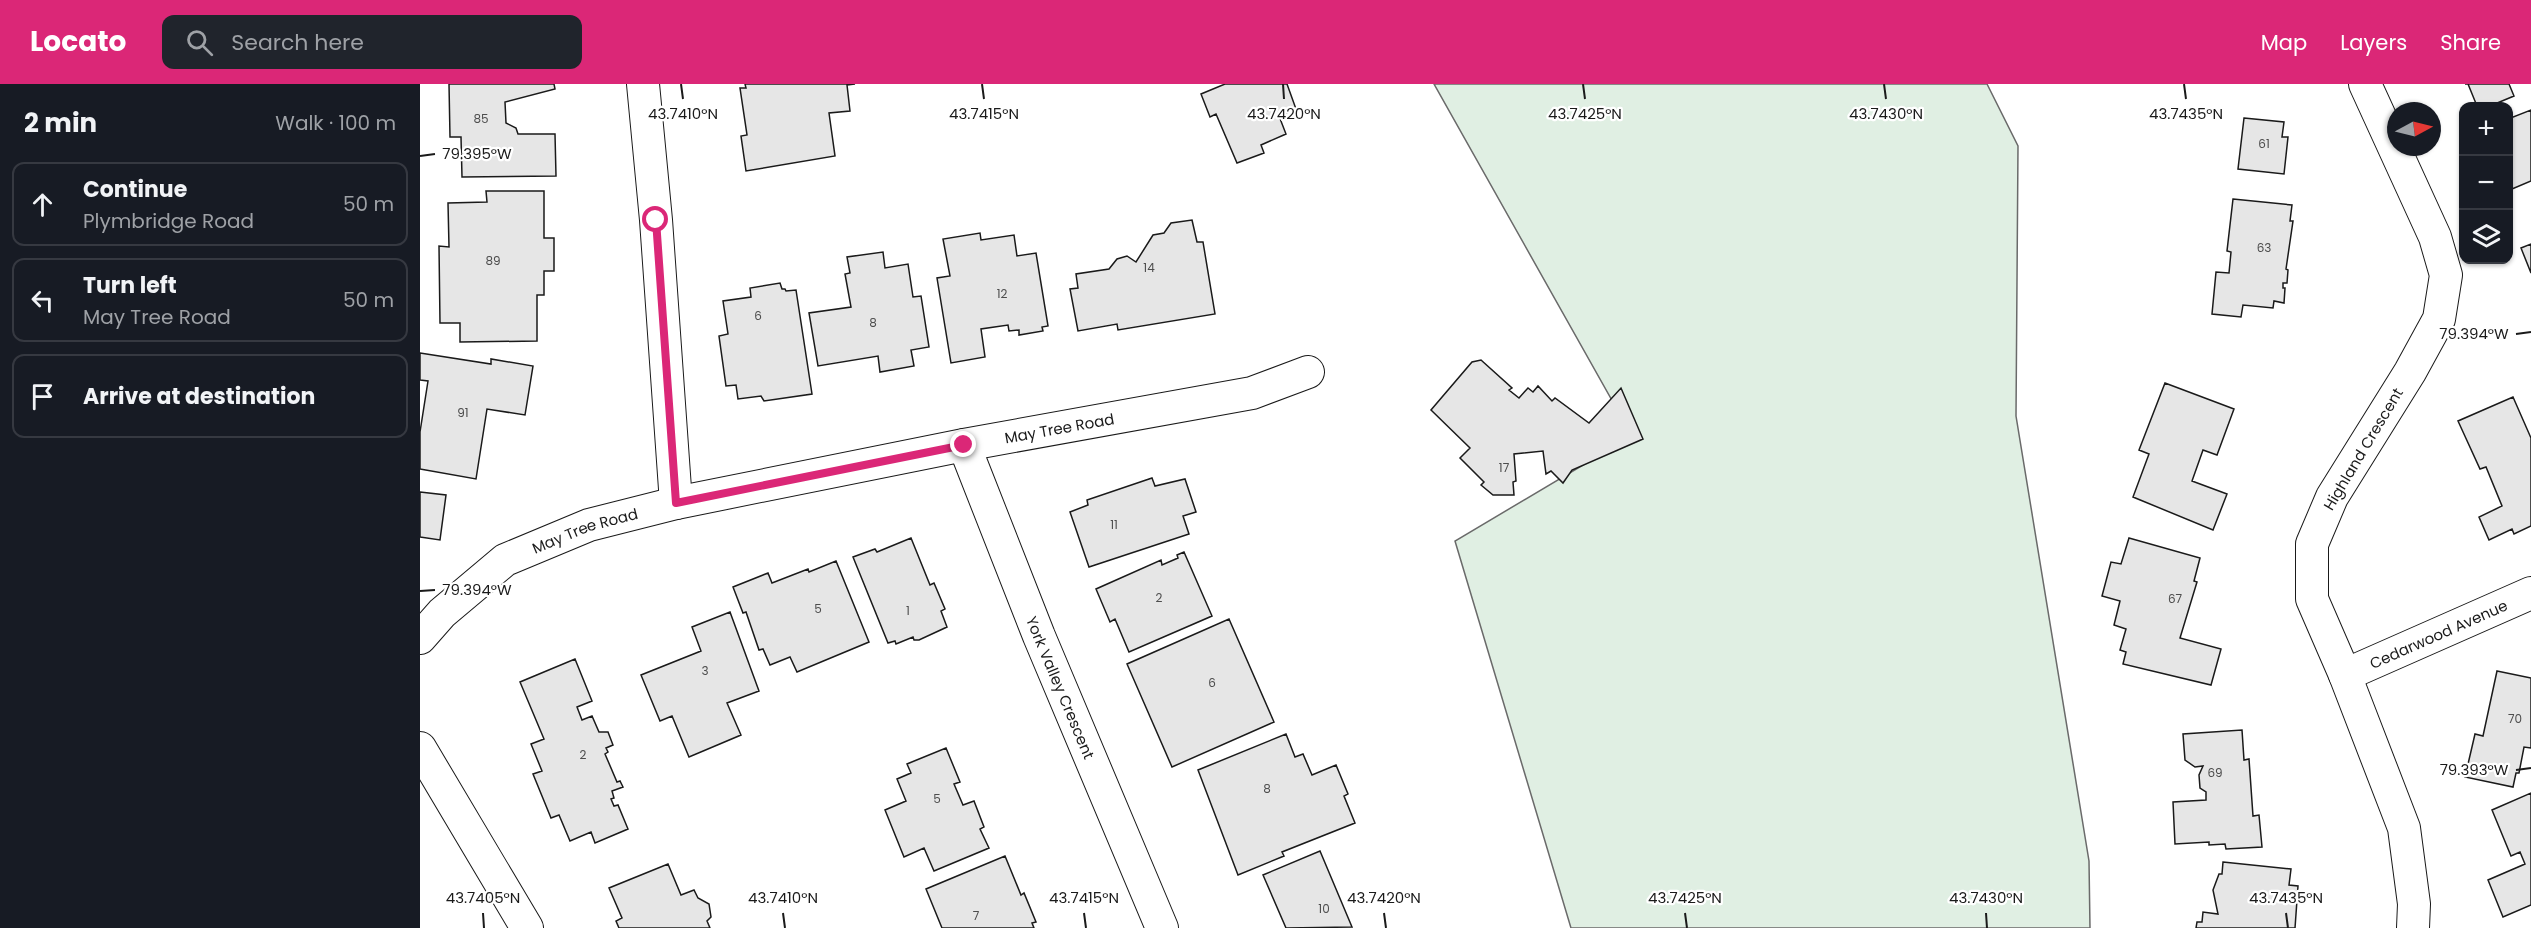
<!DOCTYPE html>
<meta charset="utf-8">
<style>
:root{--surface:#171b24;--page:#20242c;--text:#f1f3f6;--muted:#9ea1a6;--line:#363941;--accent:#db2777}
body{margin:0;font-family:Poppins,sans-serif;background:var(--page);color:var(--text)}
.controls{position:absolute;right:18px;top:18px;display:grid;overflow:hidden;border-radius:12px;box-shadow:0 2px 4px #0004}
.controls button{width:54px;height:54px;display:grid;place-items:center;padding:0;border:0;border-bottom:2px solid var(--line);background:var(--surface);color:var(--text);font:30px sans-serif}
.compass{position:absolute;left:1967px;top:18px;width:54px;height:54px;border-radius:50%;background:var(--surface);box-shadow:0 2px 4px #0004;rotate:83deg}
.stop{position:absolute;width:18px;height:18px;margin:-14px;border:4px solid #db2777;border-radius:50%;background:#fff}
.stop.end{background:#db2777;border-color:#fff;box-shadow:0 2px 6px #0008}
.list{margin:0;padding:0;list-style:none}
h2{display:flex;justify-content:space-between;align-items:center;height:78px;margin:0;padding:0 24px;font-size:26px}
h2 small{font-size:20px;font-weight:400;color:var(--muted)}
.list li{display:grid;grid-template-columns:39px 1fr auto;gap:18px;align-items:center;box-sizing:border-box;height:84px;margin:0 12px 12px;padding:0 12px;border:2px solid var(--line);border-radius:12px}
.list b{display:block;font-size:22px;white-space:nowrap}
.list p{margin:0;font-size:20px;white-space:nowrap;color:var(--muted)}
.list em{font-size:20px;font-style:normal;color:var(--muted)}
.icon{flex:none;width:33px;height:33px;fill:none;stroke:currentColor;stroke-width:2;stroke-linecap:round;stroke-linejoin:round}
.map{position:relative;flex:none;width:2111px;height:844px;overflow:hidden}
header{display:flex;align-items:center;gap:36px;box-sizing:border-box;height:84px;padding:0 30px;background:var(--accent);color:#fff}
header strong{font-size:28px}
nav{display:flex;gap:33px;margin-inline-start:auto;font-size:21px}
.search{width:420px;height:54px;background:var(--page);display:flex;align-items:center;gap:15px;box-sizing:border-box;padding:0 21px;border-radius:12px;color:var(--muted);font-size:22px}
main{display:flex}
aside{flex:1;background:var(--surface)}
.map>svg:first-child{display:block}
.green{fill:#e0efe3;stroke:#6a6a6a;stroke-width:1.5}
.building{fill:#e6e6e6;stroke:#1a1a1a;stroke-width:1.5}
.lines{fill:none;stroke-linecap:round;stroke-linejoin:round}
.street-casing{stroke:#1a1a1a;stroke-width:34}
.street{stroke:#fff;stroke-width:32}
.route{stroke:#db2777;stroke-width:8}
.ticks{fill:none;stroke:#1a1a1a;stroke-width:2}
.labels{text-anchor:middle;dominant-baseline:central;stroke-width:4.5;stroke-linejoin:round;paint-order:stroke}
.number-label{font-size:12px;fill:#4d4d4d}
.street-label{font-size:15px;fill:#1a1a1a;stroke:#fff}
.ticks-label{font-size:15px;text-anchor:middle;fill:#1a1a1a;stroke:#fff;stroke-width:4.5;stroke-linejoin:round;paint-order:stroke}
</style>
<header>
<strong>Locato</strong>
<div class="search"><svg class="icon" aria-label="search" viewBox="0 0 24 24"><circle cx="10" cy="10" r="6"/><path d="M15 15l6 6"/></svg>Search here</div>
<nav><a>Map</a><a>Layers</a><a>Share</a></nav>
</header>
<main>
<aside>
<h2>2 min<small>Walk · 100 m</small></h2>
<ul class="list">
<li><svg class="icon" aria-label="ahead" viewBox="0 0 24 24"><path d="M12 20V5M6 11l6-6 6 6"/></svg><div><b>Continue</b><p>Plymbridge Road</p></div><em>50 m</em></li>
<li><svg class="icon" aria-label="left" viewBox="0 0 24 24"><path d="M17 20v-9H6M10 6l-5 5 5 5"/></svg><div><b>Turn left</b><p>May Tree Road</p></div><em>50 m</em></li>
<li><svg class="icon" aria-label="arrive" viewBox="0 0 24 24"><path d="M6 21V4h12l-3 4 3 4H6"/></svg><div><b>Arrive at destination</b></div></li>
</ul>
</aside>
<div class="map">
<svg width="2111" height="844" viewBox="0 0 2111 844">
<rect width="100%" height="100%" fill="#fff"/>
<path class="green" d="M 1014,0 L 1567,0 L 1598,62 L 1596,332 L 1669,777 L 1670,844 L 1151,844 L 1035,457 L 1212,352 Z"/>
<path class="building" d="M 29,0 L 134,0 L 135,5 L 85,18 L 86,39 L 96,44 L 98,50 L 135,50 L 136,92 L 42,93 L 41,53 L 30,53 Z
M 325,0 L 435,0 L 427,1 L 430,27 L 409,29 L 415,72 L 326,87 L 321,52 L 327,51 L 320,4 L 326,4 Z
M 805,0 L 867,0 L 876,25 L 859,32 L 866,50 L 841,61 L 844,69 L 817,79 L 796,30 L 790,33 L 781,10 Z
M 2045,0 L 2089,0 L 2094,12 L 2070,22 L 2057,22 L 2048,0 Z
M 2111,26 L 2111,97 L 2092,105 L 2088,97 L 2088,35 Z
M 1824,34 L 1864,38 L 1862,53 L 1868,53 L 1864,90 L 1818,85 Z
M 66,107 L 124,107 L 124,154 L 134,154 L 134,187 L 124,187 L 124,211 L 117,211 L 117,257 L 40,258 L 40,239 L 20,239 L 19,162 L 29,163 L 28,119 L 67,118 Z
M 1813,115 L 1872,121 L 1870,137 L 1873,137 L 1866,185 L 1868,186 L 1867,199 L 1863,199 L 1863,204 L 1865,204 L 1864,219 L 1854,217 L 1853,224 L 1823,221 L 1821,233 L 1792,230 L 1796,188 L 1809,189 L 1811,168 L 1807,167 Z
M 772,136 L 777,158 L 783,158 L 795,230 L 698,246 L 697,240 L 658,247 L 650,205 L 658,204 L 656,190 L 689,185 L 697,175 L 707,172 L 716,178 L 733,151 L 744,149 L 751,139 Z
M 560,149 L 561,156 L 594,151 L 597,172 L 616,169 L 628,242 L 622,243 L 623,247 L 599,251 L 599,246 L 589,247 L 588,241 L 561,245 L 565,273 L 531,279 L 517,194 L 530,192 L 523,155 Z
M 2111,160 L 2111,189 L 2101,164 Z
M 463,168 L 465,184 L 488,180 L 493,213 L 501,212 L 509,263 L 491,266 L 494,282 L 460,288 L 458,272 L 398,282 L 389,229 L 431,223 L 425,190 L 430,189 L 427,173 Z
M 360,199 L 362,205 L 365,205 L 366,207 L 376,206 L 392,310 L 344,317 L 341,312 L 318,315 L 316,301 L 306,302 L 299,252 L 308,250 L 303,217 L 331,213 L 330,204 Z
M 0,269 L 71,280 L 71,275 L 113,282 L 105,331 L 67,325 L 56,395 L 0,385 L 0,348 L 8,297 L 0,296 Z
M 1061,276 L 1092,304 L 1089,306 L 1099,314 L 1108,304 L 1113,308 L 1118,302 L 1132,317 L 1135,314 L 1169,339 L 1201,304 L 1223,355 L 1152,386 L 1143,399 L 1131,387 L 1126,390 L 1123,367 L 1094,370 L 1096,397 L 1093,398 L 1094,411 L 1073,411 L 1061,401 L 1064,398 L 1040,374 L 1050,364 L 1011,326 L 1052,278 Z
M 1745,299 L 1814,325 L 1797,371 L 1783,366 L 1772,397 L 1807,410 L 1793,446 L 1713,413 L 1729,370 L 1719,366 Z
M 2093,313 L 2111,354 L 2111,442 L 2094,450 L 2092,445 L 2069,456 L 2059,433 L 2082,422 L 2066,383 L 2060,385 L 2038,337 Z
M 732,394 L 735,402 L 765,395 L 776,428 L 763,432 L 769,450 L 669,483 L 650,428 L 668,421 L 667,416 Z
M 0,408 L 26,411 L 20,456 L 0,453 Z
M 491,454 L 510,501 L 514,499 L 525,525 L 521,527 L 527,543 L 499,556 L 494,556 L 493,553 L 476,560 L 475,557 L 468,559 L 433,473 L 455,465 L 457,468 Z
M 1709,454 L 1780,474 L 1774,497 L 1777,498 L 1760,554 L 1801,565 L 1791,601 L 1703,580 L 1706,568 L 1700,566 L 1706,545 L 1694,541 L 1700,517 L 1682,512 L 1691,478 L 1701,480 Z
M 764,468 L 792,532 L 709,568 L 695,535 L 690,538 L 676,505 L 741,476 L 742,481 L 758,474 L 757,471 Z
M 416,477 L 449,558 L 377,588 L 370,573 L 350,581 L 343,565 L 339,566 L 326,528 L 323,529 L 313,503 L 348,489 L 352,499 L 388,485 L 389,488 Z
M 310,528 L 339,607 L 307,619 L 321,651 L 269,673 L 252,632 L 240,637 L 221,591 L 281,567 L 272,543 Z
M 809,535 L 854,638 L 752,683 L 707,580 Z
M 155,575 L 172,617 L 157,623 L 162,636 L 172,632 L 179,648 L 188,648 L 193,661 L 186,664 L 188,668 L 185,670 L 197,698 L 200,697 L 203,703 L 192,707 L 194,714 L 191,715 L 194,722 L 198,721 L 208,745 L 175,759 L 171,748 L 150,757 L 139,731 L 131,734 L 113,690 L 122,687 L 111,660 L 124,655 L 100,598 Z
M 2077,587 L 2111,594 L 2111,664 L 2104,663 L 2099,689 L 2096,689 L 2093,703 L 2045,693 L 2055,650 L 2063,652 Z
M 1822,646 L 1824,676 L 1829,675 L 1833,732 L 1839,731 L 1842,763 L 1806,765 L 1805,760 L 1789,761 L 1789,758 L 1755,760 L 1753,718 L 1786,716 L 1786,708 L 1780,704 L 1779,691 L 1783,682 L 1775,683 L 1765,676 L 1763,650 Z
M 866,650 L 875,673 L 883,670 L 892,691 L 916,681 L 928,710 L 924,712 L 935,739 L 862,768 L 864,772 L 818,791 L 778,686 Z
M 526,664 L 540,698 L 534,700 L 543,721 L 554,717 L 564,743 L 560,745 L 569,764 L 514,787 L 504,764 L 484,773 L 465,726 L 486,717 L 477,695 L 491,689 L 487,680 Z
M 2111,709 L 2111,821 L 2083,833 L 2068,796 L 2105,780 L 2100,768 L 2091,772 L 2072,726 Z
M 900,767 L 932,843 L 866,844 L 843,791 Z
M 585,772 L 601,811 L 604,809 L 616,838 L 612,839 L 614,844 L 522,844 L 506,805 Z
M 1803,778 L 1871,785 L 1869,801 L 1878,802 L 1875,844 L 1776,844 L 1777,838 L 1782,838 L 1783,828 L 1798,830 L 1793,806 L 1799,790 L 1802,790 Z
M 248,780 L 261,811 L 274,806 L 278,814 L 289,820 L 291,833 L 287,837 L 290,844 L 199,844 L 196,837 L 202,834 L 189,804 Z"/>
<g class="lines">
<defs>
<g id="street">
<path d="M 223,0 L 236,136 L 256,419"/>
<path d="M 1945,0 L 2015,153 L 2026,191 L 2019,235 L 1990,288 L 1912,413 L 1892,460 L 1892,515 L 1925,591 L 1984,744 L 1994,820 L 1993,844"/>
<path id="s1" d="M 544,361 L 619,552 L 742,844"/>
<path id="s2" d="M 0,554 L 22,529 L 85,476 L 169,441 L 256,419 L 544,361 L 832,309 L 888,288"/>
<path id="s3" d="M 1925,591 L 2111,509"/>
<path d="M 0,664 L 107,844"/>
</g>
</defs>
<use href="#street" class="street-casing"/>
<use href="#street" class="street"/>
</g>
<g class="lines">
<path class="route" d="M 236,136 L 256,419 L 544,361"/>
</g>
<path class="ticks" d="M 261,0 L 263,15M 562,0 L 564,15M 863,0 L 864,15M 1163,0 L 1165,15M 1464,0 L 1466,15M 1764,0 L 1766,15M 0,72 L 15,70M 2096,250 L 2111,248M 0,507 L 15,506M 2096,686 L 2111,684M 63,829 L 64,844M 363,829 L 365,844M 664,829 L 666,844M 964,829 L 966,844M 1265,829 L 1267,844M 1566,829 L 1567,844M 1866,829 L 1868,844"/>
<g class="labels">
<g class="number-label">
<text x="61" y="34">85</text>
<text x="1844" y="59">61</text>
<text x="1844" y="163">63</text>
<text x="73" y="176">89</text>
<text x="729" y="183">14</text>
<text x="582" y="209">12</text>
<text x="338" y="231">6</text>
<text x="453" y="238">8</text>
<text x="43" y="328">91</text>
<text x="1084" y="383">17</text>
<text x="694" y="440">11</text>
<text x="739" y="513">2</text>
<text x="1755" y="514">67</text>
<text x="398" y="524">5</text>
<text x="488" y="526">1</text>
<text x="285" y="586">3</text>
<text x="792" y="598">6</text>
<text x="2095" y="634">70</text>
<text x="163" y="670">2</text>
<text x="1795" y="688">69</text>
<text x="847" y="704">8</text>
<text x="517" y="714">5</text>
<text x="904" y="824">10</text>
<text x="556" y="831">7</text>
</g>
<g class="street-label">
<text stroke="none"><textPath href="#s2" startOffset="687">May Tree Road</textPath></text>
<text transform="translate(1943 365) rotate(-59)">Highland Crescent</text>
<text stroke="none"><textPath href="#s2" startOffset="201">May Tree Road</textPath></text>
<text stroke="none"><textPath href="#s3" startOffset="102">Cedarwood Avenue</textPath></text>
<text stroke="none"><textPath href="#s1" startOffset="261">York Valley Crescent</textPath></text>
</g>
</g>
<g class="ticks-label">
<text x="263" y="35">43.7410°N</text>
<text x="564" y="35">43.7415°N</text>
<text x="864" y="35">43.7420°N</text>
<text x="1165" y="35">43.7425°N</text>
<text x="1466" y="35">43.7430°N</text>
<text x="1766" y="35">43.7435°N</text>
<text x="57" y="75">79.395°W</text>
<text x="2054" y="255">79.394°W</text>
<text x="57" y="511">79.394°W</text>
<text x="2054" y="691">79.393°W</text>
<text x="63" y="819">43.7405°N</text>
<text x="363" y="819">43.7410°N</text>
<text x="664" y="819">43.7415°N</text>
<text x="964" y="819">43.7420°N</text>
<text x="1265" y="819">43.7425°N</text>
<text x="1566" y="819">43.7430°N</text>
<text x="1866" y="819">43.7435°N</text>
</g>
</svg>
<div class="controls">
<button>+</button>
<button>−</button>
<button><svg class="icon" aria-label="layers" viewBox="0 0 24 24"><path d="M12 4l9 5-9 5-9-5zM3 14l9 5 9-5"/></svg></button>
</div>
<svg class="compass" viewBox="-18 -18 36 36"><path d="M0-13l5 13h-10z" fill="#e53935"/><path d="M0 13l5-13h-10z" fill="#9ea1a6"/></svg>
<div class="stop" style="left:236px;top:136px"></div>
<div class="stop end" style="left:544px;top:361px"></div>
</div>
</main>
